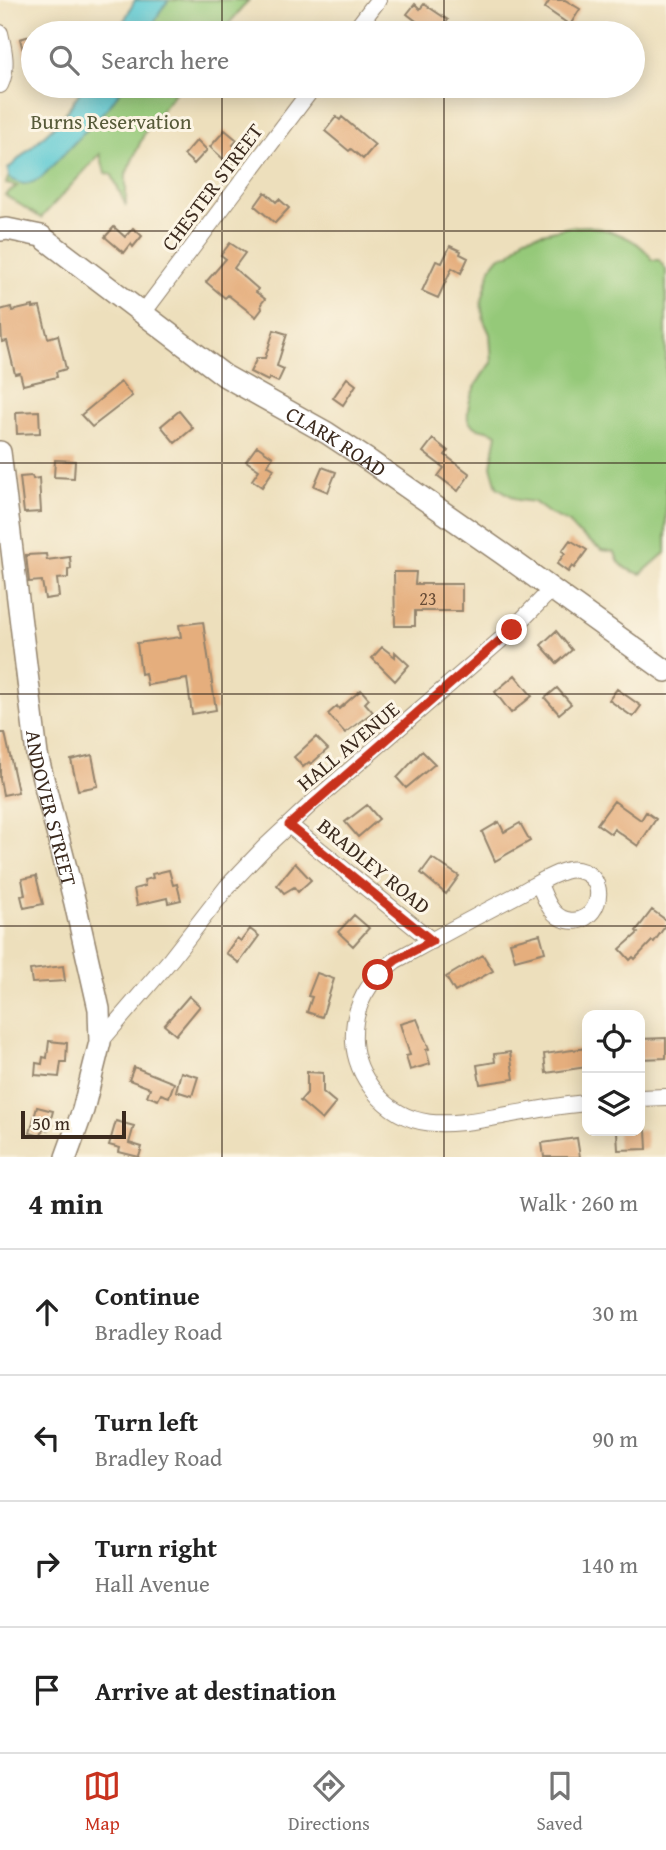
<!DOCTYPE html>
<meta charset="utf-8">
<style>
:root{--surface:#fff;--page:#f6f6f6;--text:#222;--muted:#767676;--line:#e0e0e0;--accent:#c8321e}
body{margin:0;font-family:"Gentium Book Plus",serif;background:var(--page);color:var(--text)}
.controls{position:absolute;right:21px;bottom:21px;display:grid;overflow:hidden;border-radius:14px;box-shadow:0 4px 18px #0003}
.controls button{width:63px;height:63px;display:grid;place-items:center;padding:0;border:0;border-bottom:2px solid var(--line);background:var(--surface);color:var(--text);font:35px sans-serif}
.scale{position:absolute;left:21px;bottom:18px;width:105px;box-sizing:border-box;padding-left:7px;border:4px solid #3b2a1e;border-top:0;font-size:19px;line-height:24px;white-space:nowrap;color:#3b2a1e;-webkit-text-stroke:5px #fcf5e5;paint-order:stroke}
.stop{position:absolute;width:21px;height:21px;margin:-16px;border:5px solid #c8321e;border-radius:50%;background:#fff}
.stop.end{background:#c8321e;border-color:#fff;box-shadow:0 2px 7px #0008}
.list{margin:0;padding:0;list-style:none}
h2{display:flex;justify-content:space-between;align-items:center;height:91px;margin:0;padding:0 28px;font-size:30px}
h2 small{font-size:23px;font-weight:400;color:var(--muted)}
.list li{display:grid;grid-template-columns:46px 1fr auto;gap:21px;align-items:center;box-sizing:border-box;height:126px;padding:0 28px;border-top:2px solid var(--line)}
.list b{display:block;font-size:26px;white-space:nowrap}
.list p{margin:0;font-size:23px;white-space:nowrap;color:var(--muted)}
.list em{font-size:23px;font-style:normal;color:var(--muted)}
.icon{flex:none;width:38px;height:38px;fill:none;stroke:currentColor;stroke-width:2;stroke-linecap:round;stroke-linejoin:round}
.map{position:relative;flex:none;width:666px;height:1157px;overflow:hidden}
.search{position:absolute;background:var(--surface);box-shadow:0 4px 18px #0003;left:21px;right:21px;top:21px;height:77px;display:flex;align-items:center;gap:18px;box-sizing:border-box;padding:0 24px;border-radius:38px;color:var(--muted);font-size:26px}
.sheet{height:595px;background:var(--surface)}
nav{display:flex;justify-content:space-around;align-items:center;box-sizing:border-box;height:98px;border-top:2px solid var(--line);background:var(--surface);font-size:19px;color:var(--muted)}
nav a{display:grid;justify-items:center;gap:4px}
nav .on{color:var(--accent)}
.map>svg:first-child{display:block}
.green{fill:#95c979;stroke:#687a4c;stroke-width:2}
.water{fill:#5ecad3;stroke:#4c7a78;stroke-width:2}
.building{fill:#e5ae7d}
.lines{fill:none;stroke-linecap:round;stroke-linejoin:round}
.minor-casing{stroke:#94846d;stroke-width:18}
.secondary-casing{stroke:#94846d;stroke-width:24}
.minor{stroke:#fff;stroke-width:16}
.secondary{stroke:#fff;stroke-width:21}
.route{stroke:#c8321e;stroke-width:9}
.grid{fill:none;stroke:#3b2a1e;stroke-width:2;stroke-opacity:0.55}
.labels{text-anchor:middle;dominant-baseline:central;stroke-width:6;stroke-linejoin:round;paint-order:stroke}
.number-label{font-size:18px;fill:#664b36}
.park-label{font-size:21px;fill:#565a39;stroke:#fcf5e5}
.street-label{font-size:21px;fill:#3b2a1e;stroke:#fcf5e5}
</style>
<div class="map">
<svg width="666" height="1157" viewBox="0 0 666 1157">
<rect width="100%" height="100%" fill="#fcf5e5"/>
<filter id="ink" filterUnits="userSpaceOnUse"><feTurbulence type="fractalNoise" baseFrequency=".0143" numOctaves="2"/><feDisplacementMap in="SourceGraphic" scale="14" xChannelSelector="R" yChannelSelector="G"/><feConvolveMatrix kernelMatrix="1 2 1 2 8 2 1 2 1" color-interpolation-filters="sRGB"/></filter>
<filter id="wash" filterUnits="userSpaceOnUse"><feTurbulence type="fractalNoise" baseFrequency=".00686" numOctaves="4" result="noise"/><feDisplacementMap in="SourceGraphic" scale="28" xChannelSelector="R" yChannelSelector="G"/><feGaussianBlur stdDeviation="1.57" result="paint"/><feColorMatrix in="noise" values="0 0 0 0 0 0 0 0 0 0 0 0 0 0 0 0 0 1.4 0 .05"/><feComposite in="paint" operator="in"/></filter>
<g filter="url(#wash)">
<rect width="100%" height="100%" fill="#eddfbc"/>
<path class="green" d="M 135,0 L 249,0 L 221,33 L 119,33 L 134,8 Z
M 84,86 L 180,86 L 145,132 L 126,174 L 126,206 L 112,175 L 105,173 L 100,154 L 41,218 L 5,195 L 17,186 L 6,184 C 10,165 33,153 45,139 C 59,123 71,104 84,86 Z
M 588,226 C 611,230 641,239 652,260 L 659,260 L 666,270 L 666,552 L 641,574 C 627,570 619,567 615,552 L 602,550 L 574,530 L 570,523 L 550,514 L 534,502 L 518,500 L 497,487 L 491,466 L 497,434 C 487,427 475,432 468,420 C 466,399 478,378 492,363 L 490,334 L 484,321 L 481,304 L 491,267 L 499,257 L 510,254 L 525,237 L 569,227 Z"/>
<path class="water" d="M 135,0 L 169,0 L 161,10 L 149,33 L 114,33 L 122,25 Z
M 84,86 L 124,86 L 110,105 L 41,178 C 29,185 21,187 9,177 L 8,169 L 62,119 Z"/>
<g id="blocks">
<path class="building" d="M 550,0 L 565,0 L 580,9 L 570,25 L 545,8 Z
M 415,4 L 420,9 L 424,4 L 448,20 L 438,33 L 432,33 L 407,14 Z
M 33,35 L 33,74 L 30,75 L 20,39 Z
M 336,117 L 340,120 L 342,117 L 375,145 L 363,159 L 351,149 L 349,151 L 325,131 Z
M 225,130 L 237,140 L 233,145 L 242,154 L 231,166 L 210,147 Z
M 197,140 L 207,150 L 194,164 L 184,155 Z
M 265,192 L 276,202 L 279,199 L 289,208 L 275,223 L 255,206 Z
M 114,227 L 125,237 L 133,228 L 142,236 L 133,247 L 131,244 L 124,253 L 105,237 Z
M 230,243 L 245,253 L 234,268 L 258,289 L 256,292 L 265,299 L 261,304 L 262,309 L 256,317 L 228,295 L 225,298 L 206,282 L 226,259 L 221,255 Z
M 450,246 L 461,251 L 460,254 L 468,258 L 461,273 L 452,268 L 438,298 L 422,291 L 436,261 L 442,263 Z
M 33,306 L 33,308 L 40,307 L 48,338 L 58,335 L 66,369 L 56,372 L 57,377 L 23,385 L 20,373 L 15,374 L 7,341 L 2,342 L 0,310 L 11,307 L 12,311 Z
M 274,330 L 287,334 L 277,366 L 284,369 L 278,382 L 270,378 L 268,381 L 250,372 L 257,358 L 265,358 Z
M 347,378 L 356,385 L 343,405 L 333,398 Z
M 121,382 L 132,396 L 92,427 L 81,415 Z
M 39,411 L 40,433 L 17,434 L 16,412 Z
M 179,411 L 193,428 L 175,443 L 161,426 Z
M 433,439 L 448,451 L 445,455 L 470,474 L 458,491 L 438,476 L 444,468 L 423,452 Z
M 257,446 L 273,457 L 267,465 L 274,469 L 262,487 L 252,480 L 259,470 L 246,461 Z
M 55,460 L 75,461 L 74,478 L 54,477 Z
M 322,467 L 336,472 L 328,492 L 314,486 Z
M 32,476 L 33,479 L 39,478 L 41,512 L 24,513 L 20,477 Z
M 570,540 L 587,550 L 574,568 L 572,566 L 568,572 L 557,564 L 565,553 L 562,551 Z
M 46,554 L 47,560 L 70,557 L 71,569 L 68,570 L 68,578 L 57,579 L 59,597 L 45,599 L 42,581 L 29,582 L 26,555 Z
M 394,572 L 416,572 L 415,584 L 462,584 L 462,611 L 415,611 L 415,626 L 395,626 Z
M 203,622 L 216,710 L 192,714 L 187,679 L 147,685 L 145,673 L 141,674 L 137,643 L 181,637 L 179,625 Z
M 556,631 L 572,650 L 557,663 L 541,645 Z
M 382,647 L 395,657 L 395,652 L 409,665 L 395,681 L 372,658 Z
M 515,675 L 532,696 L 511,713 L 495,692 Z
M 557,688 L 571,704 L 559,714 L 545,698 Z
M 617,689 L 641,706 L 633,717 L 609,700 Z
M 361,690 L 369,699 L 365,703 L 373,712 L 345,733 L 328,714 L 337,706 L 339,709 Z
M 0,733 L 5,733 L 18,792 L 3,795 L 0,779 Z
M 316,737 L 328,749 L 311,764 L 309,762 L 303,767 L 294,757 Z
M 422,751 L 435,764 L 406,788 L 397,778 Z
M 92,755 L 98,786 L 78,790 L 71,760 Z
M 614,801 L 641,820 L 646,812 L 656,819 L 638,846 L 614,829 L 611,834 L 597,824 Z
M 367,805 L 379,819 L 358,837 L 345,822 Z
M 499,822 L 504,832 L 520,823 L 530,841 L 495,861 L 482,832 Z
M 432,858 L 459,876 L 446,894 L 421,873 Z
M 295,863 L 311,880 L 298,892 L 294,887 L 284,893 L 277,885 Z
M 169,870 L 173,885 L 177,884 L 181,900 L 168,903 L 167,898 L 137,905 L 134,889 L 145,886 L 144,880 L 153,878 L 152,874 Z
M 36,876 L 43,904 L 24,908 L 21,896 L 25,895 L 22,879 Z
M 652,910 L 666,920 L 666,925 L 654,942 L 652,941 L 635,959 L 633,957 L 630,960 L 620,949 L 638,933 L 636,931 Z
M 354,915 L 369,928 L 353,946 L 338,932 Z
M 250,929 L 259,936 L 239,963 L 226,953 L 237,938 L 241,941 Z
M 540,934 L 545,952 L 515,960 L 510,942 Z
M 483,955 L 493,971 L 455,992 L 446,977 Z
M 63,966 L 65,981 L 32,983 L 30,970 Z
M 317,973 L 334,979 L 322,1017 L 307,1012 L 312,997 L 308,996 Z
M 189,996 L 200,1006 L 176,1035 L 164,1025 Z
M 417,1019 L 429,1049 L 426,1050 L 430,1064 L 410,1070 L 406,1056 L 410,1055 L 400,1024 Z
M 666,1038 L 666,1058 L 640,1059 L 640,1039 Z
M 49,1041 L 67,1043 L 66,1062 L 61,1062 L 59,1077 L 35,1075 L 36,1063 L 42,1064 L 43,1057 L 47,1058 Z
M 587,1048 L 587,1067 L 546,1073 L 544,1054 Z
M 510,1052 L 514,1079 L 480,1084 L 477,1065 L 495,1062 L 494,1054 Z
M 134,1067 L 174,1083 L 169,1097 L 161,1094 L 158,1100 L 147,1096 L 150,1088 L 129,1080 Z
M 181,1072 L 198,1077 L 192,1096 L 176,1091 Z
M 307,1072 L 323,1073 L 323,1092 L 336,1103 L 322,1120 L 300,1101 L 307,1093 Z
M 37,1107 L 53,1111 L 48,1130 L 43,1129 L 41,1136 L 30,1133 Z
M 116,1121 L 134,1126 L 129,1143 L 142,1147 L 139,1157 L 119,1152 L 120,1148 L 109,1145 Z
M 646,1130 L 647,1149 L 618,1150 L 617,1132 Z
M 577,1138 L 580,1157 L 544,1157 L 542,1143 Z"/>
</g>
</g>
<g filter="url(#ink)">
<use href="#blocks" fill-opacity="0" stroke="#94846d" stroke-width="2"/>
<g class="lines">
<defs>
<path id="minor" d="M 0,33 C 4,50 8,68 0,85
M 353,33 L 378,0
M 143,313 L 314,86
M 289,825 L 432,941
M 539,884 C 545,898 551,917 567,920 C 596,927 611,884 584,872 C 579,870 573,869 568,870 C 550,874 531,888 515,896 C 475,917 436,938 396,960 C 369,979 352,1007 354,1042 C 355,1059 363,1077 374,1091 C 409,1135 454,1124 502,1116 C 531,1111 559,1105 587,1103
M 100,1042 L 171,959 L 227,887 L 265,847 L 311,804 L 512,630 L 552,589
M 640,1098 L 666,1097"/>
<g id="secondary">
<path id="s1" d="M 0,230 L 7,229 L 41,236 L 225,376 L 327,433 L 371,462 L 503,554 L 666,671"/>
<path id="s2" d="M 0,452 L 37,755 L 75,903 L 99,1009 L 100,1042 L 83,1110 L 66,1157"/>
</g>
</defs>
<use href="#minor" class="minor-casing"/>
<use href="#secondary" class="secondary-casing"/>
<use href="#minor" class="minor"/>
<use href="#secondary" class="secondary"/>
</g>
</g>
<g class="lines" filter="url(#ink)">
<path class="route" d="M 378,975 L 396,960 L 432,941 L 289,825 L 512,630"/>
</g>
<path class="grid" d="M 222,0 L 222,33M 444,0 L 444,33M 222,86 L 222,1157M 444,86 L 444,1157M 0,231 L 666,231M 0,463 L 666,463M 0,694 L 666,694M 0,926 L 666,926"/>
<g class="labels">
<g class="number-label">
<text x="428" y="598">23</text>
</g>
<g class="park-label">
<text x="111" y="121">Burns Reservation</text>
</g>
<g class="street-label">
<text transform="translate(212 187) rotate(-53)">CHESTER STREET</text>
<text stroke="none"><textPath href="#s1" startOffset="402">CLARK ROAD</textPath></text>
<text transform="translate(348 746) rotate(-40)">HALL AVENUE</text>
<text stroke="none"><textPath href="#s2" startOffset="360">ANDOVER STREET</textPath></text>
<text transform="translate(374 866) rotate(39)">BRADLEY ROAD</text>
</g>
</g>
</svg>
<div class="controls">
<button><svg class="icon" aria-label="locate" viewBox="0 0 24 24"><circle cx="12" cy="12" r="6"/><path d="M12 2v4M12 18v4M2 12h4M18 12h4"/></svg></button>
<button><svg class="icon" aria-label="layers" viewBox="0 0 24 24"><path d="M12 4l9 5-9 5-9-5zM3 14l9 5 9-5"/></svg></button>
</div>
<div class="scale">50 m</div>
<div class="stop" style="left:378px;top:975px"></div>
<div class="stop end" style="left:512px;top:630px"></div>
<div class="search"><svg class="icon" aria-label="search" viewBox="0 0 24 24"><circle cx="10" cy="10" r="6"/><path d="M15 15l6 6"/></svg>Search here</div>
</div>
<section class="sheet">
<h2>4 min<small>Walk · 260 m</small></h2>
<ul class="list">
<li><svg class="icon" aria-label="ahead" viewBox="0 0 24 24"><path d="M12 20V5M6 11l6-6 6 6"/></svg><div><b>Continue</b><p>Bradley Road</p></div><em>30 m</em></li>
<li><svg class="icon" aria-label="left" viewBox="0 0 24 24"><path d="M17 20v-9H6M10 6l-5 5 5 5"/></svg><div><b>Turn left</b><p>Bradley Road</p></div><em>90 m</em></li>
<li><svg class="icon" aria-label="right" viewBox="0 0 24 24"><path d="M7 20v-9h11M14 6l5 5-5 5"/></svg><div><b>Turn right</b><p>Hall Avenue</p></div><em>140 m</em></li>
<li><svg class="icon" aria-label="arrive" viewBox="0 0 24 24"><path d="M6 21V4h12l-3 4 3 4H6"/></svg><div><b>Arrive at destination</b></div></li>
</ul>
</section>
<nav>
<a class="on"><svg class="icon" aria-label="map" viewBox="0 0 24 24"><path d="M3 6l6-2 6 2 6-2v14l-6 2-6-2-6 2zM9 4v14M15 6v14"/></svg>Map</a>
<a><svg class="icon" aria-label="directions" viewBox="0 0 24 24"><path d="M12 3l9 9-9 9-9-9zM9 14v-3h6M13 9l2 2-2 2"/></svg>Directions</a>
<a><svg class="icon" aria-label="saved" viewBox="0 0 24 24"><path d="M7 4h10v16l-5-4-5 4z"/></svg>Saved</a>
</nav>
